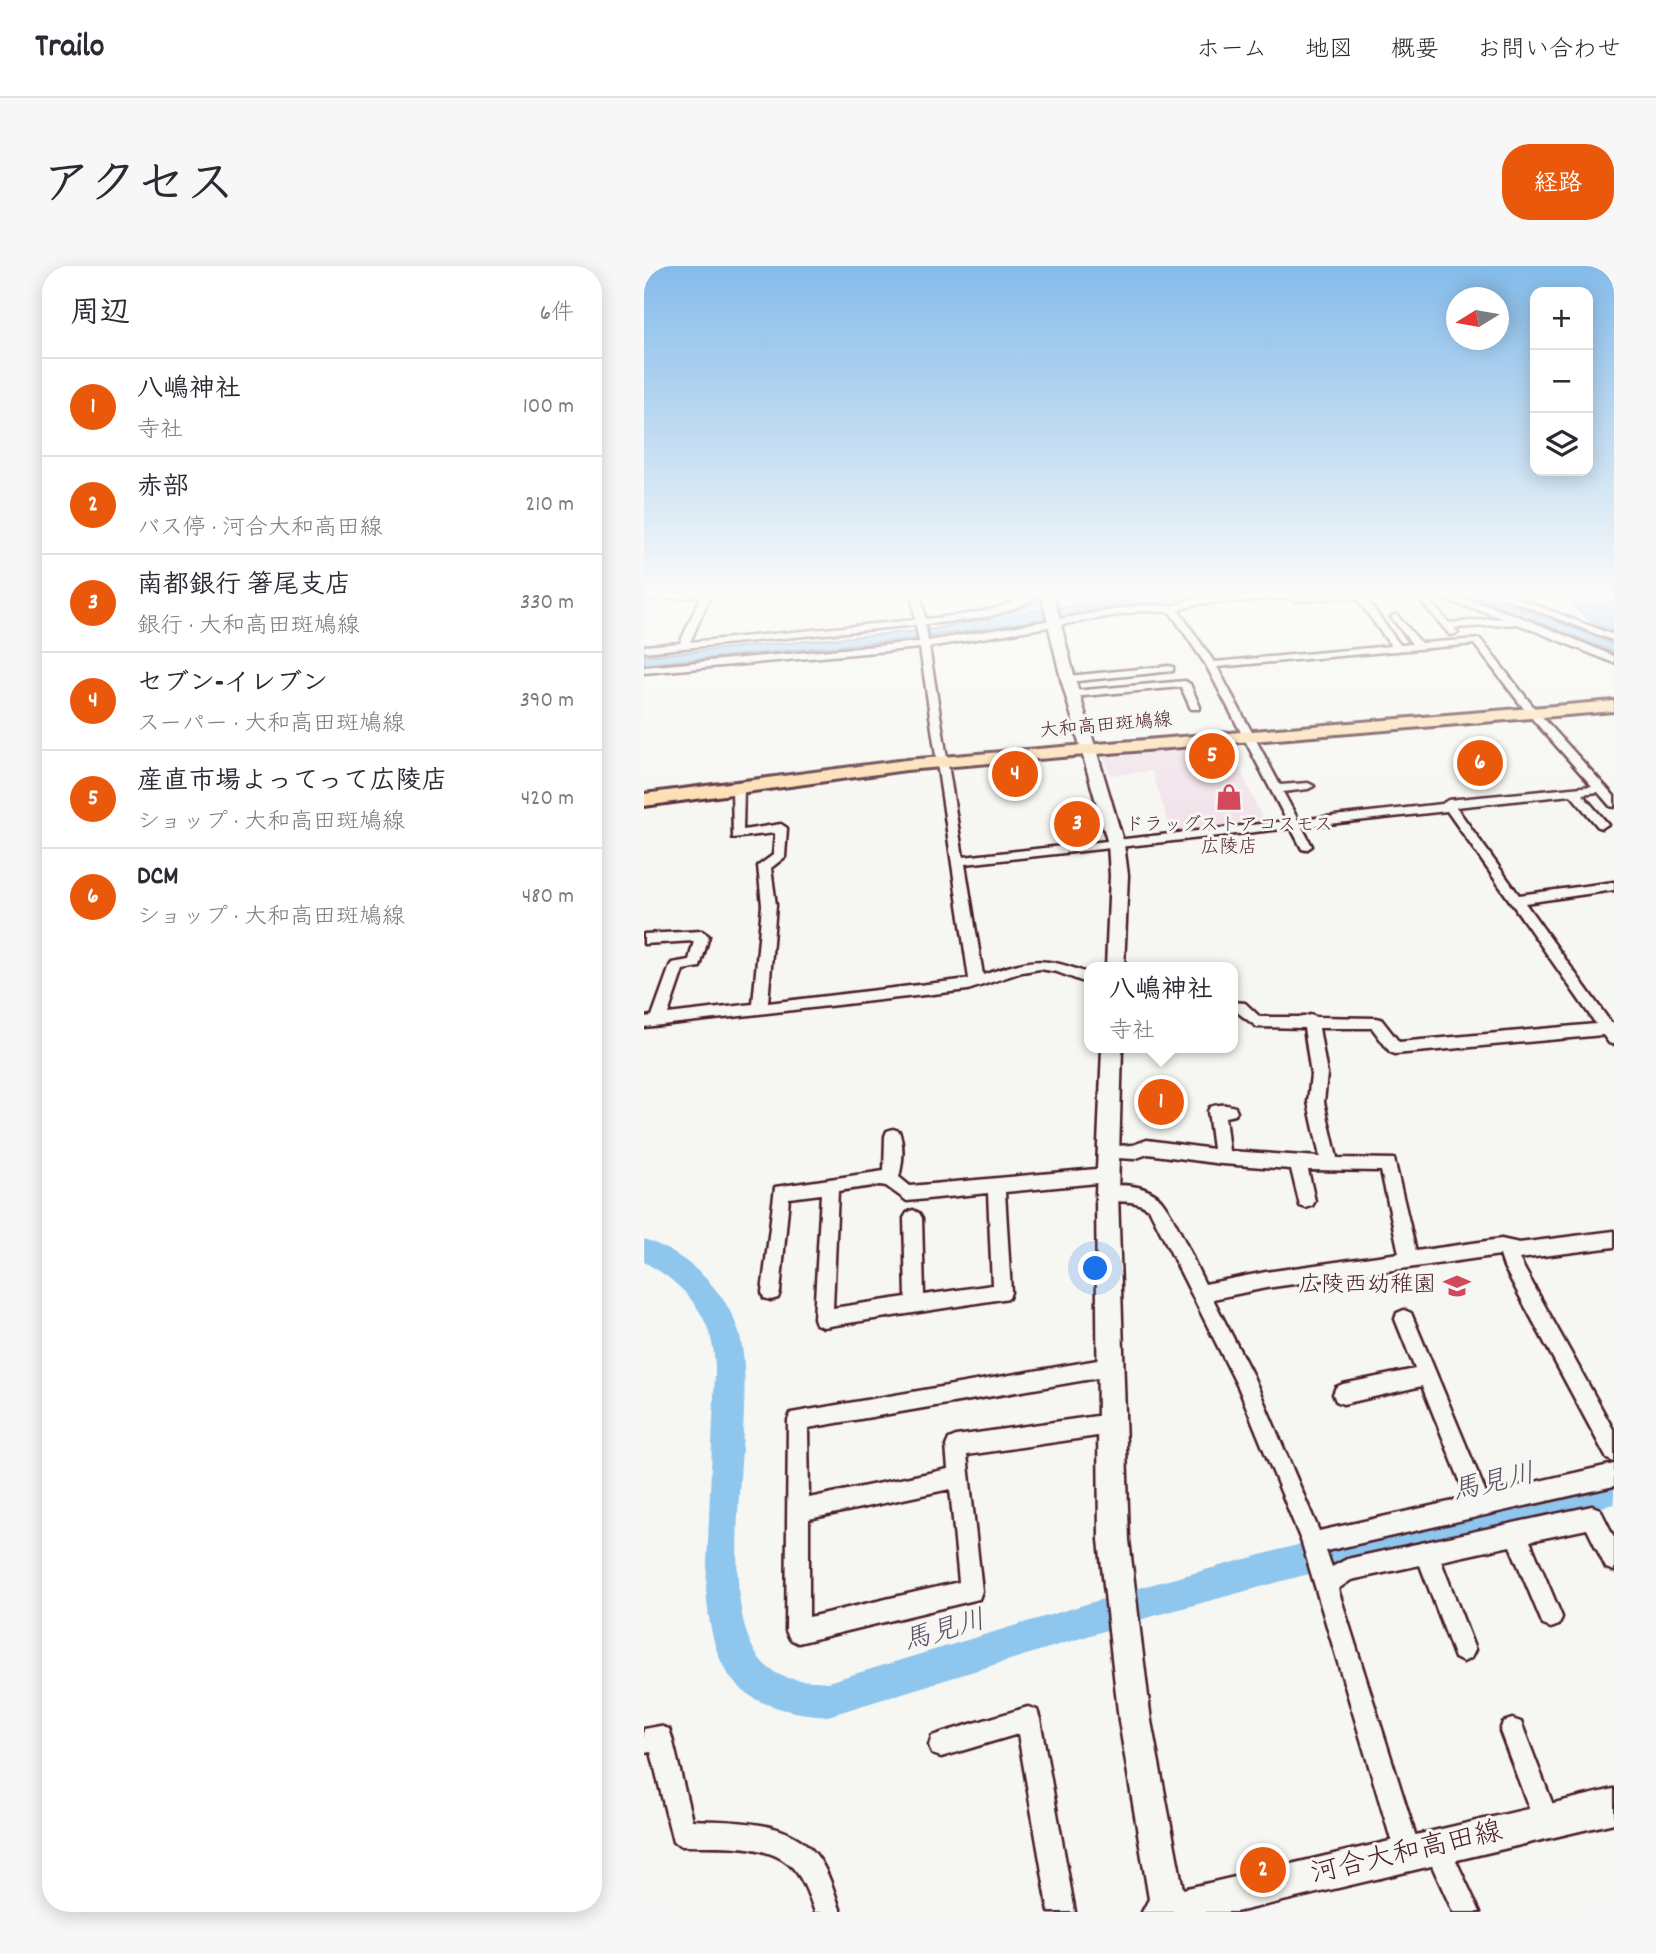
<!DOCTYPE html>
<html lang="ja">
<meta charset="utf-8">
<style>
:root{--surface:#fff;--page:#f7f7f7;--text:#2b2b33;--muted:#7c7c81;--line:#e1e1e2;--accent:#ea580c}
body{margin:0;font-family:Dekko,"Klee One",sans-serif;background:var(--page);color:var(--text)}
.controls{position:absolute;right:21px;top:21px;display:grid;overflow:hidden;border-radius:14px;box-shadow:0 4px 18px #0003}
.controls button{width:63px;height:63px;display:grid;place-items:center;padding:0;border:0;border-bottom:2px solid var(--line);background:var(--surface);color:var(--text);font:35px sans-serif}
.compass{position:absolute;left:802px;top:21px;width:63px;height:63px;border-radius:50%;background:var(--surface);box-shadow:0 4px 18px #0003;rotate:259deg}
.you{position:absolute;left:452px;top:1003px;width:24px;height:24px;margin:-18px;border:5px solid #fff;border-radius:50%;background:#1a73e8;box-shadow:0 0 0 10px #1a73e833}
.badge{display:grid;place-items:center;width:46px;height:46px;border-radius:50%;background:var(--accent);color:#fff;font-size:23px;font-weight:700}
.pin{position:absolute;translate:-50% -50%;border:4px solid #fff;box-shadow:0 2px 7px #0006}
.popup{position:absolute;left:440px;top:696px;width:154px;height:91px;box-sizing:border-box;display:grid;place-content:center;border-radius:14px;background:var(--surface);filter:drop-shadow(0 2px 5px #0005);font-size:23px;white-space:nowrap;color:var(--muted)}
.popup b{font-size:26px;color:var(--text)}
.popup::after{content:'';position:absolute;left:50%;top:100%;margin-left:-14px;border:14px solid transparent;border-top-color:var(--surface)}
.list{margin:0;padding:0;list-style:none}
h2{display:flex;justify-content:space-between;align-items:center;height:91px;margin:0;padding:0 28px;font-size:30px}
h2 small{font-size:23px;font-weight:400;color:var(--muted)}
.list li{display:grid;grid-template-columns:46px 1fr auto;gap:21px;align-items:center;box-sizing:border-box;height:98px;padding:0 28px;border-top:2px solid var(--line)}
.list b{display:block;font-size:26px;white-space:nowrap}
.list p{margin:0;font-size:23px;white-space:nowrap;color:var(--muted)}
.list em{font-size:23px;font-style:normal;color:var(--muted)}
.icon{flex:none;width:38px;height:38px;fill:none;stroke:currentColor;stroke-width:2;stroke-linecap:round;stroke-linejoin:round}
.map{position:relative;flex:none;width:970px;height:1646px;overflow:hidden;border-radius:28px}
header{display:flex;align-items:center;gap:42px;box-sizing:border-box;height:98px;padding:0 35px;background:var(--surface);border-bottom:2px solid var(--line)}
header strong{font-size:33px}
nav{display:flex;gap:38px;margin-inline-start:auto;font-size:24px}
.intro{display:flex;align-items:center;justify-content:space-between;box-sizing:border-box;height:168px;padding:0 42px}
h1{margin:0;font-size:49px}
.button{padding:18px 32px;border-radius:28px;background:var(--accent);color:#fff;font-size:24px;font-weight:700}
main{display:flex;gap:42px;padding:0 42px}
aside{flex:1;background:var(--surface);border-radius:28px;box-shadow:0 4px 18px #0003}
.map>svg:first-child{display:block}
.built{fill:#f1e2ea}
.water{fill:#8ec6ed;stroke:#73839f;stroke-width:2}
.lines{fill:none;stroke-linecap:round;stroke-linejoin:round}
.river{fill:#8ec6ed;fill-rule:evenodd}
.street-casing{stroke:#4a1f2b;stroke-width:5}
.secondary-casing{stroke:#4a1f2b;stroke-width:5}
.primary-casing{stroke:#4a1f2b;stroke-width:6}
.street{fill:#f6f6f2;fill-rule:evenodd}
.secondary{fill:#f6f6f2;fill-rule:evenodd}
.primary{fill:#fddcac;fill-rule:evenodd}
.labels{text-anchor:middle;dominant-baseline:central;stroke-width:6;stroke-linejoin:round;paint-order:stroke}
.far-street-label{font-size:19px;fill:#4a1f2b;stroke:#f6f6f2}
.far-poi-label{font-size:19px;fill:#4a1f2b;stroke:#f6f6f2}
.poi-label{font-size:23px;fill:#4a1f2b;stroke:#f6f6f2;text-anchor:end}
.near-water-label{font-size:28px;font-style:italic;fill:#5e5165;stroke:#f6f6f2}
.near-street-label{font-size:28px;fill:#4a1f2b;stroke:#f6f6f2}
</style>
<header>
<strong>Trailo</strong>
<nav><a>ホーム</a><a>地図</a><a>概要</a><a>お問い合わせ</a></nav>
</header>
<div class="intro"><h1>アクセス</h1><a class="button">経路</a></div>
<main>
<aside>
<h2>周辺<small>6件</small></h2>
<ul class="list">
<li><span class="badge">1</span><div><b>八嶋神社</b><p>寺社</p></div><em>100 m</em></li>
<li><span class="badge">2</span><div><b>赤部</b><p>バス停 · 河合大和高田線</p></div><em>210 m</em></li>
<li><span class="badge">3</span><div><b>南都銀行 箸尾支店</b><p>銀行 · 大和高田斑鳩線</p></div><em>330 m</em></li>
<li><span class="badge">4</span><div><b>セブン-イレブン</b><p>スーパー · 大和高田斑鳩線</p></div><em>390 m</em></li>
<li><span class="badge">5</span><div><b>産直市場よってって広陵店</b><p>ショップ · 大和高田斑鳩線</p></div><em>420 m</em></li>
<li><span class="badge">6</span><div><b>DCM</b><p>ショップ · 大和高田斑鳩線</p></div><em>480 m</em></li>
</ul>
</aside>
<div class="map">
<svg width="970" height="1646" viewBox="0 0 970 1646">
<rect width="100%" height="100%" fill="#f6f6f2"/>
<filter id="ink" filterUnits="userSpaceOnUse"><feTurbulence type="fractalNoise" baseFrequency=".0143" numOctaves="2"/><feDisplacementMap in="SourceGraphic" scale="14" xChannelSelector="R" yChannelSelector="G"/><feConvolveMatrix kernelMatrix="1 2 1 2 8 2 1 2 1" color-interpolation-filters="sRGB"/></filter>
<g filter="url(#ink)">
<path class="built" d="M 583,476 L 622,560 L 528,569 L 508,505 L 466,509 L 460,492 L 466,487 Z"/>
<path class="water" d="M 530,328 L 568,328 L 270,373 L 0,398 L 0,390 L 284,364 L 388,345 Z
M 811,328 C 855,328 927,361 970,379 L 970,386 L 840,335 Z
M 918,328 L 970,328 L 970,367 L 950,358 Z"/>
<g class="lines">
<path class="river" d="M 400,328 L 417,328 L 352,359 L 347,360 L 340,356 Z
M 0,973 C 42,988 82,1023 95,1067 C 118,1143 57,1366 132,1407 C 147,1416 167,1414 184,1416 L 502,1320 L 657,1278 L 970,1208 L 970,1238 L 657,1310 L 502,1352 L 184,1450 C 94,1444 69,1412 62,1324 L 71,1106 C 72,1054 44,1020 0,996 Z"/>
<defs>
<path id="street" d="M 0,328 L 52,328 L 47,331 L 0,334 Z
M 58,328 L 67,328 L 46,376 L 271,354 L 268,328 L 277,328 L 281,353 C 307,350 334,348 359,340 C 372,336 381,327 396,328 C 365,352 319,355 281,358 L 284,375 L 498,339 L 528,340 L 546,333 L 629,328 L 728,328 L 721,331 L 756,379 L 768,378 L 747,351 L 752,348 L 777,377 L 836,373 L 892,444 L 970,530 L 970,541 L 966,540 L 954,526 L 938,528 L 964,558 L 958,562 L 954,561 L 927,529 L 812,541 L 875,629 L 970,616 L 970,624 L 881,637 L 967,757 L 970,757 L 970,779 L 965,777 L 959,769 L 751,788 L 746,786 L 728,762 L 675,762 L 683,808 L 680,836 L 693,892 L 750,893 L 772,985 L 857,973 L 875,977 L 970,965 L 970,981 L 875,993 L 970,1165 L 970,1196 L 963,1193 L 860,1001 L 856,989 L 622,1022 L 569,1033 L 609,1110 L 675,1265 L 823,1232 L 778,1120 L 699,1138 L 692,1135 L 689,1128 L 692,1121 L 699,1118 L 771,1103 L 751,1053 L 753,1047 L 760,1044 L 767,1047 L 842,1227 L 970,1198 L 970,1220 L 682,1285 L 688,1301 L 703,1293 L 948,1240 L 956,1243 L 970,1271 L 970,1305 L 962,1302 L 943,1263 L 886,1275 L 918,1351 L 915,1359 L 907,1362 L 899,1359 L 866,1280 L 797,1295 L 831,1384 L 827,1392 L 819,1396 L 811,1392 L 776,1299 L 707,1314 L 694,1323 L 777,1587 L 773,1596 L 764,1600 L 755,1596 L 751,1587 L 658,1277 L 595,1123 L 505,943 C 487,931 475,939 457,932 L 454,927 L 457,922 C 475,916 506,919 518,935 C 534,956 548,993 561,1018 L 622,1006 L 755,987 L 737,905 L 664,904 L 671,935 L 668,940 L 662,942 L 656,940 L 647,903 L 578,898 L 504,888 L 490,893 L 457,891 L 455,886 L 457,881 L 489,879 L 503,874 L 569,883 L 564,845 L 566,841 C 574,838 583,838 591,841 L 593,845 L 591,849 L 581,851 L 585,885 L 676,891 L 664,836 L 667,808 L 660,762 L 613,761 L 593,746 L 589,746 L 589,736 L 601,737 L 616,751 L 660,751 L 666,749 L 672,751 L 732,752 L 737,753 L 755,776 L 952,758 L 803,545 L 658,561 L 668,580 L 662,584 L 658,583 L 647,562 L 321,598 L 339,709 C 386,693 398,689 445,708 L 445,718 L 413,706 L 396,703 L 378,706 L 324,724 L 0,761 L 0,751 L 8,750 L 26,700 L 28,697 L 45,694 L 50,675 L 0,678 L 0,668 L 58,665 L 65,670 L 56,701 L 39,704 L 24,748 L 109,738 L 118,639 L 114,600 L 129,589 L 131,567 L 89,572 L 88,522 L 94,519 L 100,522 L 99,564 L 137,558 L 143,562 L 141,591 L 127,602 L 132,639 L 124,737 L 325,713 L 276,382 L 0,407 L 0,401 L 275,376 L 272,359 L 0,386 L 0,380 L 36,377 ZM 712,331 L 747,380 L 570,396 L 534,344 L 553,338 L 648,332 L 652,335 ZM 498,345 L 526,346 L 562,399 L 643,555 L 319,591 L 285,381 ZM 830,378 L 884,448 L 948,520 L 804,534 L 798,538 L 654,554 L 639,526 L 664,523 L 670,520 L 664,517 L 636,519 L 573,401 Z
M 758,328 L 782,330 L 805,357 L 859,352 L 783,328 C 836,328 919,370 970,390 L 970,397 L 874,358 L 810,362 L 814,367 L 806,369 L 776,334 Z
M 851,328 L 863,328 L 970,369 L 970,375 Z
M 525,400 L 529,401 L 529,405 L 424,416 L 419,413 L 424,410 Z
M 541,415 L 546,418 L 556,441 L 555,443 L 547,443 L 537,421 L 429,431 L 424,428 L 429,425 Z
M 249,863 L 255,865 C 260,879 259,896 255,911 L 266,920 L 463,902 L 469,904 L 471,909 L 469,914 L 463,916 L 361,926 L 367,1026 L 365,1032 L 179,1061 L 172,1058 L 170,1052 L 177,928 L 145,932 L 136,1026 L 134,1032 L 127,1034 L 120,1032 L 118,1026 L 131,921 L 240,905 L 241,870 L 243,865 ZM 236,919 L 242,920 L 263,935 L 344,927 L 348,1019 L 280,1029 L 278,952 L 275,947 L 269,944 L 263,947 L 260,952 L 262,1031 L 189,1042 L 194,925 Z
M 465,1092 L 472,1094 L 475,1101 L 472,1108 L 465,1110 L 164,1162 L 165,1232 L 304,1203 L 302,1180 L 305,1173 L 312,1170 L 467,1148 L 474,1151 L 477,1158 L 474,1165 L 467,1168 L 323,1189 L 338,1325 L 335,1333 L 154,1377 L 146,1373 L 142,1365 L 144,1154 L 147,1147 ZM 306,1223 L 315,1316 L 165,1351 L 165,1253 Z
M 384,1441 L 393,1444 L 396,1453 L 431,1646 L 405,1646 L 374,1468 L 297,1491 L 288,1488 L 285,1479 L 288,1470 L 297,1467 Z
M 868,1453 L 877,1456 L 916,1557 L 912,1566 L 903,1570 L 894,1566 L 856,1465 L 859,1456 Z
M 16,1460 L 25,1463 L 28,1472 L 48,1554 C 86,1556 138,1553 167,1583 C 183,1599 190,1625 197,1646 L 171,1646 C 165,1631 160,1614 149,1602 C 124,1575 71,1581 38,1580 L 29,1576 L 7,1486 L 0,1487 L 0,1463 Z
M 792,1567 L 801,1571 L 836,1646 L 809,1646 L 779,1580 L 783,1571 Z"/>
<path id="secondary" d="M 397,328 L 409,328 L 431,413 L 480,578 L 484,609 L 480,701 L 462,701 L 466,609 L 464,578 L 417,413 Z
M 458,782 L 478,782 L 474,927 L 485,1274 L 507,1455 L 539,1623 L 970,1523 L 970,1557 L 592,1646 L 498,1646 L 505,1633 L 475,1455 L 455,1274 L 452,927 Z"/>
<path id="primary" d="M 970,435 L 970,445 L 262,504 L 0,540 L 0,528 L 262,494 Z"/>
</defs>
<use href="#street" class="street-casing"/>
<use href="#secondary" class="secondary-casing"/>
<use href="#primary" class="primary-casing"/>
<use href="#street" class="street"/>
<use href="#secondary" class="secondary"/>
<use href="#primary" class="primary"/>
</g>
</g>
<linearGradient id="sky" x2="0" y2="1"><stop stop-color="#84bbea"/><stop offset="0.59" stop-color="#fbfbf9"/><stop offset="1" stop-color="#fbfbf9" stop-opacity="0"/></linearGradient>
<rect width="970" height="558" fill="url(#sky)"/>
<defs>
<symbol id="shop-bare" viewBox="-9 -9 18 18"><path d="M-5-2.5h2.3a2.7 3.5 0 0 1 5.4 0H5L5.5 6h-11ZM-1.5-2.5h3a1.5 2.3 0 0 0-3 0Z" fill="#d1495b" stroke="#f6f6f2" stroke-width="2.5" paint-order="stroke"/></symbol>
<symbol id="school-bare" viewBox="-9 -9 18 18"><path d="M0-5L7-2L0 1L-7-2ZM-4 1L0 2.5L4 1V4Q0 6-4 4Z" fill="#d1495b" stroke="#f6f6f2" stroke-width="2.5" paint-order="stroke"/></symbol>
</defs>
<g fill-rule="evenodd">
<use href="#shop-bare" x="566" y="512" width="38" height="38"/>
<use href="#school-bare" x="794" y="1001" width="38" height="38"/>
</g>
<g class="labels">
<g class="far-street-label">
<text transform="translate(462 461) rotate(-5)">大和高田斑鳩線</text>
</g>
<g class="far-poi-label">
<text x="585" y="560">ドラッグストアコスモス<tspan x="585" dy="22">広陵店</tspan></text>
</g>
<g class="poi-label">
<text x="792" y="1020">広陵西幼稚園</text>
</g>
<g class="near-water-label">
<text transform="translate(850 1219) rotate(-13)">馬見川</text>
<text transform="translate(301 1367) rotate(-16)">馬見川</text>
</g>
<g class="near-street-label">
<text transform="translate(763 1589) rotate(-13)">河合大和高田線</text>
</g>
</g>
</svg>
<div class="controls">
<button>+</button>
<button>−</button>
<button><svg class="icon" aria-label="layers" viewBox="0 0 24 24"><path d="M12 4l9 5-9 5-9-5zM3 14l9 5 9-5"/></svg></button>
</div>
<svg class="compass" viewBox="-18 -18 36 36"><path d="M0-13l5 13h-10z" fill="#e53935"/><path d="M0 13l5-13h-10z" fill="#7c7c81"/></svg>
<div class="you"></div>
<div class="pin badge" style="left:517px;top:836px">1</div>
<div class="popup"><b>八嶋神社</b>寺社</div>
<div class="pin badge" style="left:619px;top:1604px">2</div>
<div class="pin badge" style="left:433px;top:558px">3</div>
<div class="pin badge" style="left:371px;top:508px">4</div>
<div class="pin badge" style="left:568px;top:490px">5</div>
<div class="pin badge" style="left:836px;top:497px">6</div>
</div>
</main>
